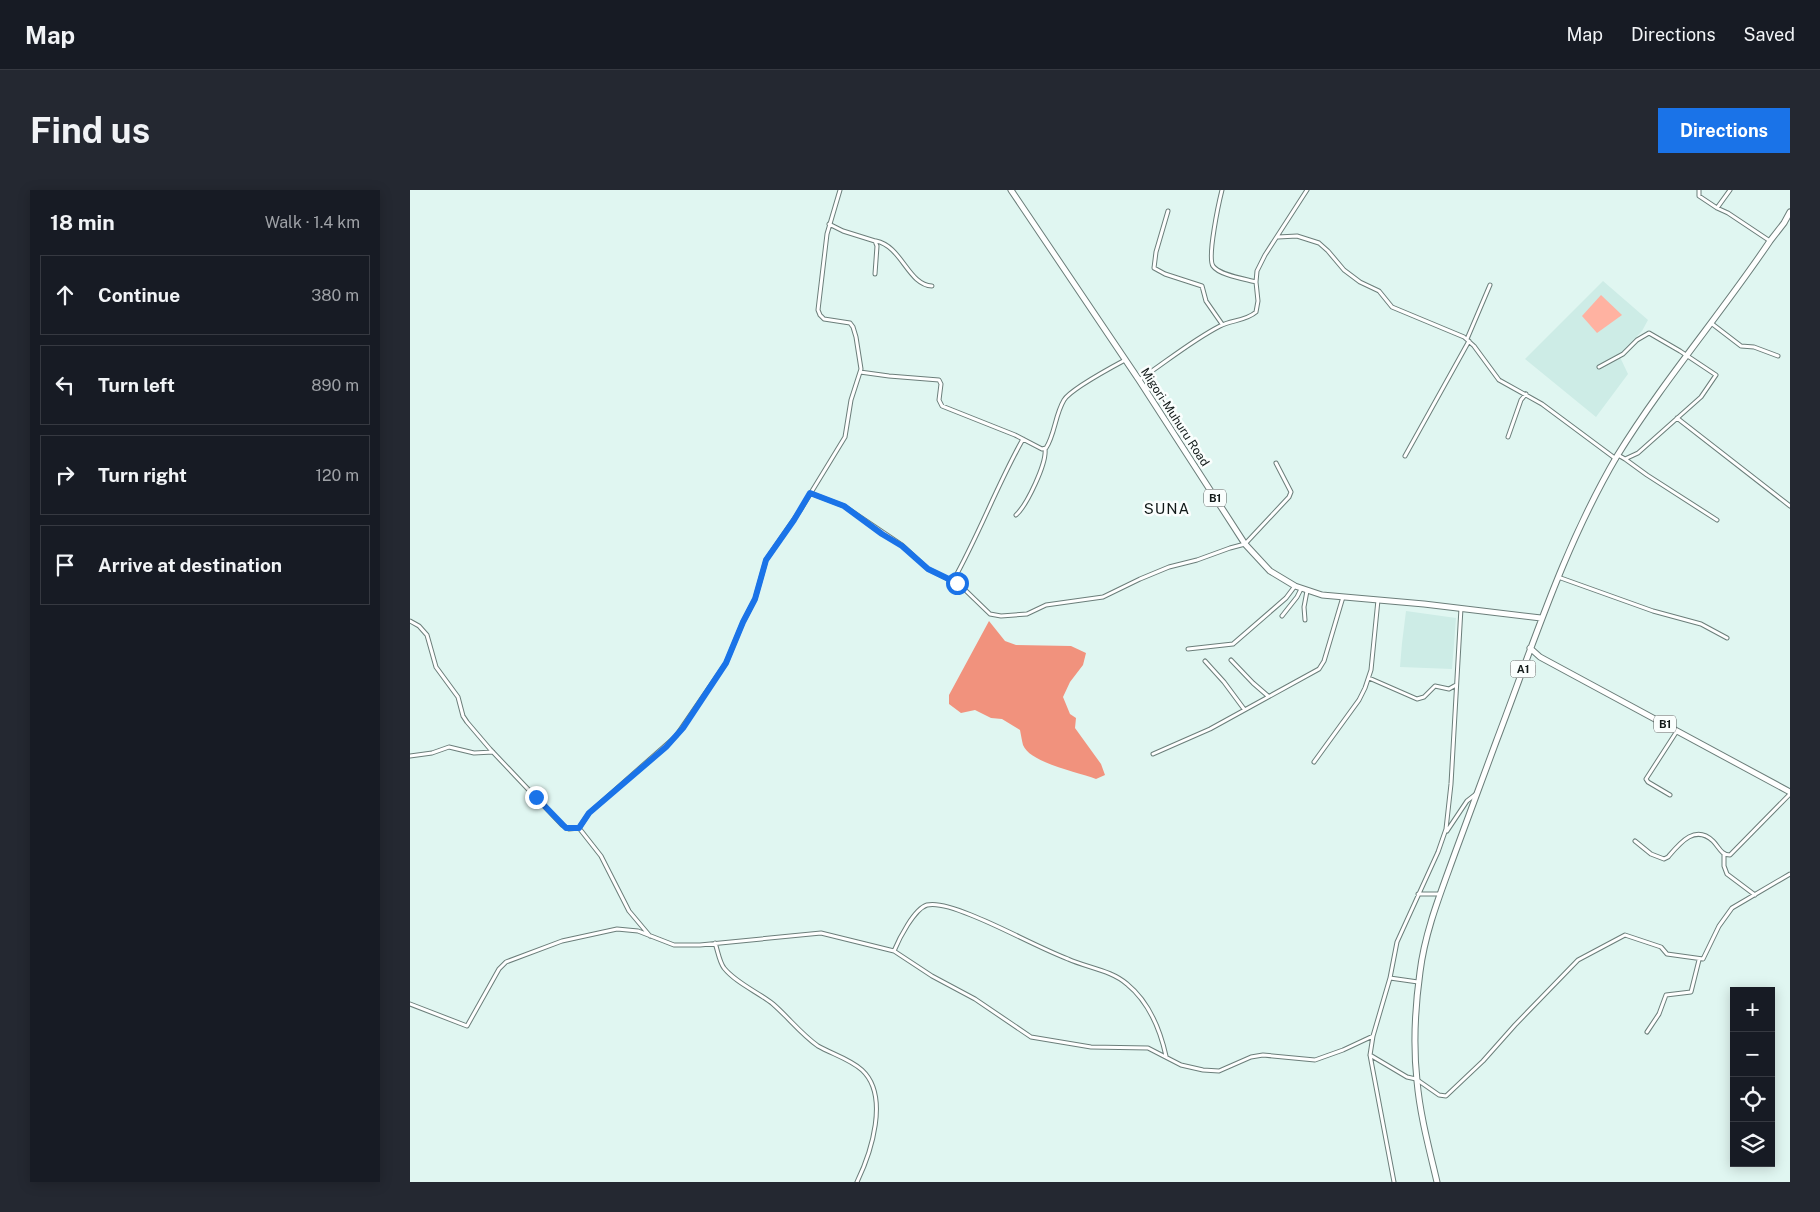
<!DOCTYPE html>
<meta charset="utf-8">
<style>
:root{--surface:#171b24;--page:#242831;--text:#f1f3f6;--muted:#9ea1a6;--line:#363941;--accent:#1a73e8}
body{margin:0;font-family:"Public Sans",sans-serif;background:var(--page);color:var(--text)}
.controls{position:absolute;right:15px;bottom:15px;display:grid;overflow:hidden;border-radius:0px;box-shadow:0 2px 12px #0003}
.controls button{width:45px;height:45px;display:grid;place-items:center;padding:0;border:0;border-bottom:1px solid var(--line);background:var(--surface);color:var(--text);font:25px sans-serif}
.stop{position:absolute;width:15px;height:15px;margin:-11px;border:4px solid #1a73e8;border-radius:50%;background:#fff}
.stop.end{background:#1a73e8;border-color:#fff;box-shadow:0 1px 5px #0008}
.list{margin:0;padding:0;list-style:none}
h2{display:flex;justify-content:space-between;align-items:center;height:65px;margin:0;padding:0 20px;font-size:21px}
h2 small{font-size:16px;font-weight:400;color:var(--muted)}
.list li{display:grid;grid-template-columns:32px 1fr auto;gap:15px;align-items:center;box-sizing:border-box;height:80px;margin:0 10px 10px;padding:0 10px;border:1px solid var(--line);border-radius:0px}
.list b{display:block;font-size:19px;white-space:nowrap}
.list em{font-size:16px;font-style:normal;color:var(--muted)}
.icon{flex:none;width:28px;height:28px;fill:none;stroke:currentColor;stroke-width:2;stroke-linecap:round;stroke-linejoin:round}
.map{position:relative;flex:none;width:1380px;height:992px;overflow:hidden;border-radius:0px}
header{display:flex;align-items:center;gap:30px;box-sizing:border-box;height:70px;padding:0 25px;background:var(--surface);border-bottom:1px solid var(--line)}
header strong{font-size:24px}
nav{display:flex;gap:28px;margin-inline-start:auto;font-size:18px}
.intro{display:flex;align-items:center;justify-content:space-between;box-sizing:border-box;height:120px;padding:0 30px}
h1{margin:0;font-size:35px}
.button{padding:12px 22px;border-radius:0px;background:var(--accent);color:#fff;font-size:18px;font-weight:700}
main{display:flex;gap:30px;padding:0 30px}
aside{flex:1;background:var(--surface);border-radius:0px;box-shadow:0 2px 12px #0003}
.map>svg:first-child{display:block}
.built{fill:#cdece6}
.green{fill:#ffb2a1}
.water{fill:#f1927d}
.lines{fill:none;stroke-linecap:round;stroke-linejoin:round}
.minor-casing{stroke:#6b7e7a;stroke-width:5}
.trunk-casing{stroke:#6b7e7a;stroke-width:7}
.minor{stroke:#fff;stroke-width:3}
.trunk{stroke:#fff;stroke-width:5}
.route{stroke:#1a73e8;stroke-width:6}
.labels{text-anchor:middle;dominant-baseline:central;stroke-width:5;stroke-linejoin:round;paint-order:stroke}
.shield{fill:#fafefd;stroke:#585e5d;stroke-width:1}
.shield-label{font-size:11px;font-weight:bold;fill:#121a19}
.street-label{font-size:12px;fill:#121a19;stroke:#fafefd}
.quarter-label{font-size:15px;letter-spacing:1px;fill:#121a19;stroke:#fafefd}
</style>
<header>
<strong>Map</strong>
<nav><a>Map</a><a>Directions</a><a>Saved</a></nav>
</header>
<div class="intro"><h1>Find us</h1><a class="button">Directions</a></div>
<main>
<aside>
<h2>18 min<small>Walk · 1.4 km</small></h2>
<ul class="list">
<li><svg class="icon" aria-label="ahead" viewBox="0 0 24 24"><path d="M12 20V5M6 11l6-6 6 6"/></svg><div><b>Continue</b></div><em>380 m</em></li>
<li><svg class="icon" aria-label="left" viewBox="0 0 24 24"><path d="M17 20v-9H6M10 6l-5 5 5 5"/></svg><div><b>Turn left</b></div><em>890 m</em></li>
<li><svg class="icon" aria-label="right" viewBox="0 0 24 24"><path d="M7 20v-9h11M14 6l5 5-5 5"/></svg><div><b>Turn right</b></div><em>120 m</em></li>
<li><svg class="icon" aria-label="arrive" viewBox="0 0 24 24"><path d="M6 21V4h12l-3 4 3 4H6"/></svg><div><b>Arrive at destination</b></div></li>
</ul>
</aside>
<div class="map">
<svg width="1380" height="992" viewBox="0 0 1380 992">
<rect width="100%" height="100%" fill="#e0f6f1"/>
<path class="built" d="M 1193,91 L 1238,130 L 1232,141 L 1209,165 L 1218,184 L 1186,227 L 1115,169 Z
M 996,421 L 1046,428 L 1042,479 L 990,477 L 992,453 Z"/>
<path class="green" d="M 1191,105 L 1212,125 L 1187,143 L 1172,126 Z"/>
<path class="water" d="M 579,431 L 595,451 L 606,455 L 661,456 L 676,463 L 673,475 L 660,492 L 653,507 L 660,524 L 666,528 L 665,538 L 691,574 L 695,585 L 686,589 C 668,582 620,573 613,555 C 612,551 611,545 610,540 L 592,529 L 581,528 L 565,520 L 551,523 L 539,514 L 539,505 Z"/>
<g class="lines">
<defs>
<path id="minor" d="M 812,0 C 809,12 797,67 803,76 C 809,85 835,89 846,92
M 1289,0 L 1289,6 L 1307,18
M 1320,0 L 1307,18 L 1318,23 L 1360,51
M 758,21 L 746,62 L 744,78 L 755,84 L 792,96 L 796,111 L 812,134
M 419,34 L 433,41 L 465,51 L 467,56 L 465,84
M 868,47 L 887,46 L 909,53 L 918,61 L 934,80 L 950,92 L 969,101 L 982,117 L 1054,147 L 1064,156 L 1089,190 L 1132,214 L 1206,269
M 466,51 C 492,56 498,95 522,96
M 1301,133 L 1331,156 L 1344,157 L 1368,166
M 1057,149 L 1080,95
M 1189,177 L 1213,164 L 1227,150 L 1239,143 L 1270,161 L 1306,185 L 1291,207 L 1228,263 L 1215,269 L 1208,265
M 450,182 L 479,186 L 529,190 L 531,194 L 529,210 L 532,216 L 605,245 L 632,259 L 636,258 C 645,244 645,225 654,210 C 660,200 702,177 715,170
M 729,190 C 756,172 781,151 810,136 C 821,130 836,131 846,122 L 848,111 L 846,92 L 847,81 L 855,65 L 897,0
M 1267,228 L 1380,316
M 1098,247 L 1111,210 L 1116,204
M 995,266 L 1059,151
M 1215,269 L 1237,285 L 1307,330
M 400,303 L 434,316 L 492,355 L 518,379 L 550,395 L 580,424 L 591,426 L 617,424 L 636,415 L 693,407 L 730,389 L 759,377 L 787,370 L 820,358 L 835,354 L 879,307 L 881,302 L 866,273
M 606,325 C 617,315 637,273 635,259
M 1148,387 L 1243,421 L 1291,434 L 1317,448
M 543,391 C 569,345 587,295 613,249
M 872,426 L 887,407 L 891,399
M 895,430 L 894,417 L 897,401
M 0,431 L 9,436 L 17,445 L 26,477 L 48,507 L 53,526 L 57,532 L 80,559 L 152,635 L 159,639 L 169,638
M 778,459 L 823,454 L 876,408 L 885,396
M 821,470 L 843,493 L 858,506
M 795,471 L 814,492 L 834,519
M 959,488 L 1007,509 L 1014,507 L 1025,496 L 1039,499 L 1046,495
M 743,564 L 800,539 L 909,479 L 914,471 L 933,407
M 0,566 L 22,563 L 39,557 L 64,563 L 83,562
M 904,572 L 949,510 L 955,498 L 961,480 L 968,410
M 1260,605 L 1238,592 L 1236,589 L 1267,541
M 169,638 L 179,623 L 266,546 L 316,473 L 333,432 L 345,409 L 356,370 L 391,319 L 435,247 L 441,210 L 451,179 L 446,147 L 443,137 L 440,133 L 414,129 L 410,125 L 408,120 L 417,44 L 430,0
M 169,638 L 191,666 L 219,721 L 240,746
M 1037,641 L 1057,611 L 1066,604
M 1225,651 L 1241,664 L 1254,669 L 1258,667 C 1270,653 1285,634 1303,651 C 1309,657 1311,665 1320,665 L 1380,604
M 1314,664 L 1314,676 L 1317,684 L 1345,705
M 1008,704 L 1030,704
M 305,753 C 308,761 309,771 314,778 C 326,793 348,802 363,814 C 379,828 391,844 408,856 C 422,864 440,869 452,880 C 480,906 461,963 447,992
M 484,761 C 489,749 504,719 517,715 C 529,712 549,720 561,725 C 594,738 625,756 658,769 C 678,778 701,780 717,794 C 739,812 750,839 756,866
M 980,788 L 987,752 L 1028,662 L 1036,639 L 1041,594 L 1051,418
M 0,814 L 57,836 L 89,779 L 96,772 L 152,751 L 207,739 L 228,741 L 264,755 L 290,755 L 411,743 L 484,761 L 522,786 L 565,809 L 621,847 L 681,857 L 738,858 L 771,875 L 793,880 L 809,881 L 841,867 L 853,865 L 905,870 L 933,860 L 963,846
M 1237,842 L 1249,824 L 1256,805 L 1281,802 L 1289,770
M 960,865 L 997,887 L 1006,889 L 1029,905 L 1036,906 L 1073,871 L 1105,835 L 1168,770 L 1215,745 L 1251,757 L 1257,764 L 1293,769 L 1309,736 L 1322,718 L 1380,684
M 984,992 L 960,865 L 963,846 L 980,788 L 1008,792"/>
<path id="trunk" d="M 601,0 L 729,190 L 835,354 L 860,381 L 885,396 L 912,405 L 1014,414 L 1131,428
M 1120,458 L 1130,467 L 1380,602
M 1027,992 C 1019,958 1010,925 1007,891 C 1003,854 1005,818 1010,782 C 1015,741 1031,702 1045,663 C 1059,626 1072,589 1086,552 C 1123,455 1154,356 1207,266 C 1253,191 1311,124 1360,51 L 1374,33 L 1380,22"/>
</defs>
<use href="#minor" class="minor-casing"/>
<use href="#trunk" class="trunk-casing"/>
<use href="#minor" class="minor"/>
<use href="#trunk" class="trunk"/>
</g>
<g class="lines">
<path class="route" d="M 126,607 L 156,638 L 169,638 L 179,623 L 256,557 L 273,538 L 316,473 L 333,432 L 345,409 L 356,370 L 384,330 L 400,303 L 434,316 L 472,344 L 492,356 L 518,379 L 547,393"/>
</g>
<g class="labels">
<g class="shield">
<rect x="794" y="299.5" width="22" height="17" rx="4"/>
<rect x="1100.5" y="470.5" width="25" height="17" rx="4"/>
<rect x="1244" y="525.5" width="22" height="17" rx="4"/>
</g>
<g class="shield-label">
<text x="805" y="308">B1</text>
<text x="1113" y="479">A1</text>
<text x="1255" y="534">B1</text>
</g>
<g class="street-label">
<text transform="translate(765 227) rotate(57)">Migori-Muhuru Road</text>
</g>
<g class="quarter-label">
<text x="757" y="318">SUNA</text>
</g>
</g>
</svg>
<div class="controls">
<button>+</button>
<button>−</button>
<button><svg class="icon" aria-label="locate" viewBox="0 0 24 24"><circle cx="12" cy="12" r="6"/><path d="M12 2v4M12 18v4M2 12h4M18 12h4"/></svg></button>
<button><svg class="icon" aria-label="layers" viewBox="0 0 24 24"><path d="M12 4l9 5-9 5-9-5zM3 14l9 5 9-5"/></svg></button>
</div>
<div class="stop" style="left:547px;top:393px"></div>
<div class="stop end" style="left:126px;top:607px"></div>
</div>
</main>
